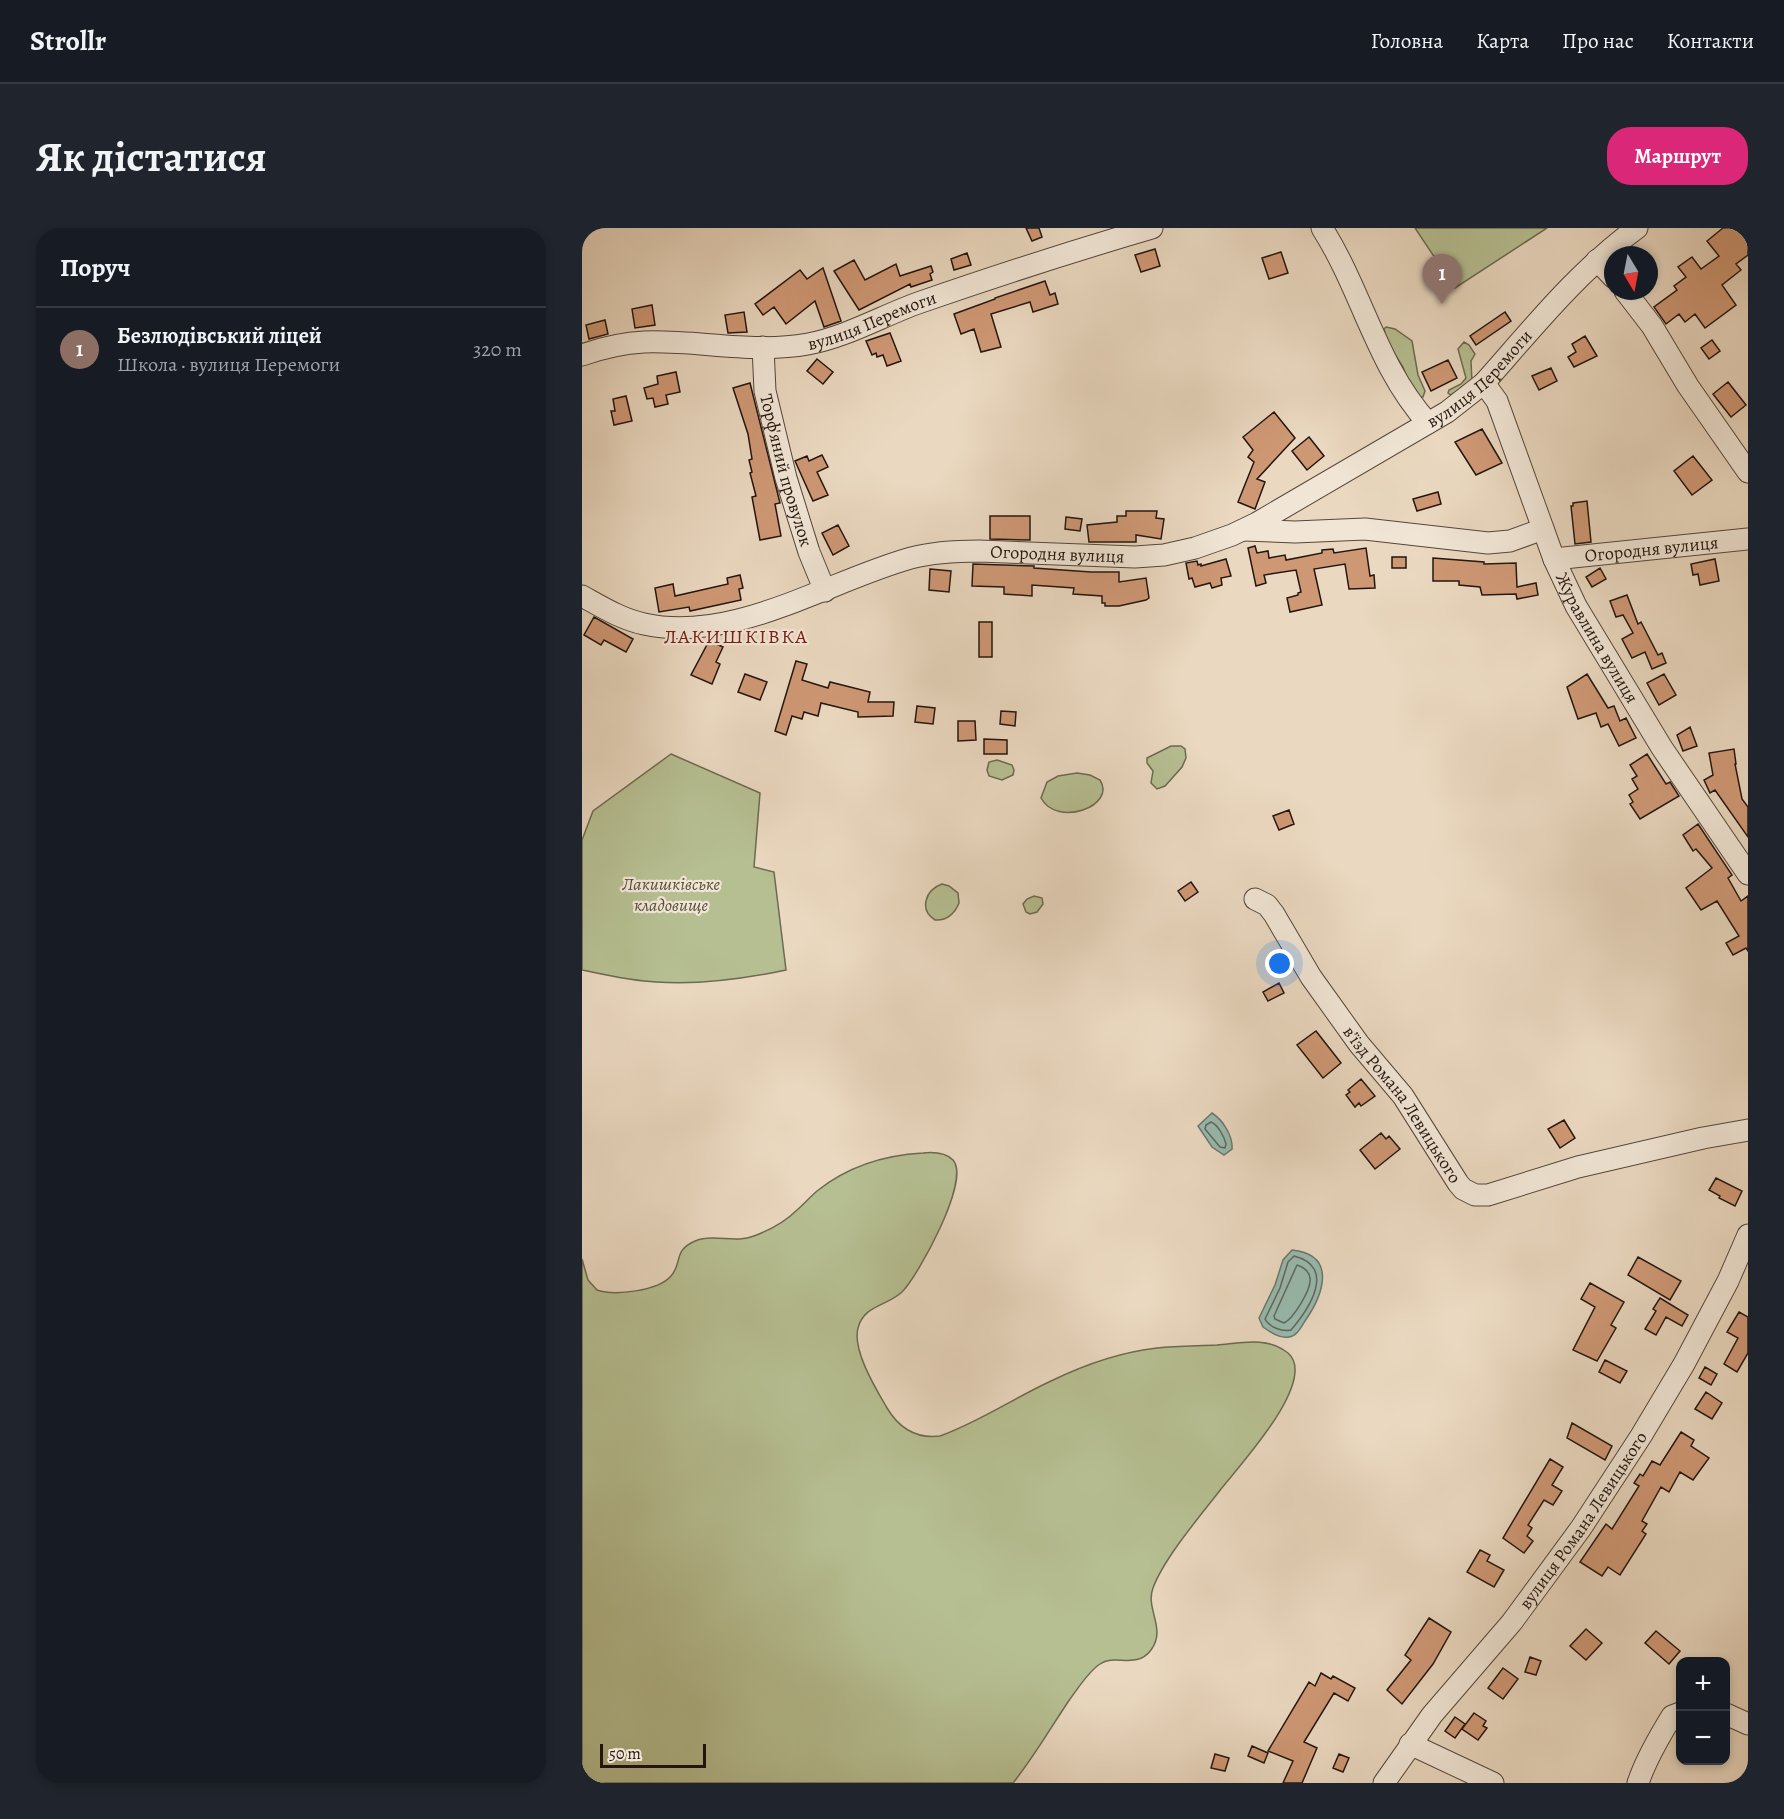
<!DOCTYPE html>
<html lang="uk">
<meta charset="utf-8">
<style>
:root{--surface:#171b24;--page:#20242c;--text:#f1f3f6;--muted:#9ea1a6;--line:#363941;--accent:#db2777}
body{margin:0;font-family:Alegreya,serif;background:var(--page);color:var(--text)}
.controls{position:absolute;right:18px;bottom:18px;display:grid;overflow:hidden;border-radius:12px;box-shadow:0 3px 9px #0003}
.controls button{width:54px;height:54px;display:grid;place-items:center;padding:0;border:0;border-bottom:2px solid var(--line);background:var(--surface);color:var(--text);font:30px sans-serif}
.compass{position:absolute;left:1022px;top:18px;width:54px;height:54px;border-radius:50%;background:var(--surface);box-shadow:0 3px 9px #0003;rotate:170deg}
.scale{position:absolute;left:18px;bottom:15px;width:106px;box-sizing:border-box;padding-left:6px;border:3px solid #23150f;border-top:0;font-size:16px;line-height:21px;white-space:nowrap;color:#23150f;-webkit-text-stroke:4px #f1e6d6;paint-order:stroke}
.you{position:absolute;left:698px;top:736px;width:21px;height:21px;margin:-15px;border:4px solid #fff;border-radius:50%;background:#1a73e8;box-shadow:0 0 0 9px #1a73e833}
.badge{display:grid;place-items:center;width:39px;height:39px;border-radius:50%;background:var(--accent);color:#fff;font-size:20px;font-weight:700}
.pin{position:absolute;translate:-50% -50px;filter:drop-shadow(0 2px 3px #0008)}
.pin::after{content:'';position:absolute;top:32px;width:21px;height:18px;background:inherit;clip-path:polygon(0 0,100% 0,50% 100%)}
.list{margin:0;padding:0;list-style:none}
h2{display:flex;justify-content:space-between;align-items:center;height:78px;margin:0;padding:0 24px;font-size:26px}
h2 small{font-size:20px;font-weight:400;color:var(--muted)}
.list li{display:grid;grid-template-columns:39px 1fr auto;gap:18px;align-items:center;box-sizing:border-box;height:84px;padding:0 24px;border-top:2px solid var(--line)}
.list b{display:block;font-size:22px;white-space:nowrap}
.list p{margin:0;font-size:20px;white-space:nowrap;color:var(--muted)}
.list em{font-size:20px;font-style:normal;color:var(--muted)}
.map{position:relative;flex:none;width:1166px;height:1555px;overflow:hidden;border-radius:24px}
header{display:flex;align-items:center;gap:36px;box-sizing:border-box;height:84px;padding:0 30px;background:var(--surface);border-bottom:2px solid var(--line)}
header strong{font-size:28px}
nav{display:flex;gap:33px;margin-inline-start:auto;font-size:21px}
.intro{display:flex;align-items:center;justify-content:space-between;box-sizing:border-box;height:144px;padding:0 36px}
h1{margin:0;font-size:42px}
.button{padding:15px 27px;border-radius:24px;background:var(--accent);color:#fff;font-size:21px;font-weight:700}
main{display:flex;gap:36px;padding:0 36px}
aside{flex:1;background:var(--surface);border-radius:24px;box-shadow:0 3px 9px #0003}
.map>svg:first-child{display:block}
.green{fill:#b6bf92;stroke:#6c6a50;stroke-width:1.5}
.water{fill:#98baae;stroke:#69786e;stroke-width:1.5}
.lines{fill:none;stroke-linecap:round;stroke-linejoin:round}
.shore{stroke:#5e685e;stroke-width:1.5}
.building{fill:#cf9875;stroke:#23150f;stroke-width:1.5}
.minor-casing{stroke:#55463b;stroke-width:23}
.minor{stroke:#f1e6d6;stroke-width:21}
.labels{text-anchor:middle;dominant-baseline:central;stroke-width:4.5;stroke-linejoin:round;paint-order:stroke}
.street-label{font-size:18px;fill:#23150f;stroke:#f1e6d6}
.park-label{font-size:18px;font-style:italic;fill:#56503d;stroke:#f1e6d6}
.neighbourhood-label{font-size:20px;letter-spacing:1.5px;fill:#7a1f14;stroke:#f1e6d6}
</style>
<header>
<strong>Strollr</strong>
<nav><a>Головна</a><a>Карта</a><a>Про нас</a><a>Контакти</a></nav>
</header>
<div class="intro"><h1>Як дістатися</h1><a class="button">Маршрут</a></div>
<main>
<aside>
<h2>Поруч<small></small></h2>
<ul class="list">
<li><span class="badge" style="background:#8d6e63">1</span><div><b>Безлюдівський ліцей</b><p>Школа · вулиця Перемоги</p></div><em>320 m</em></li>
</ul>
</aside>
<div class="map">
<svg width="1166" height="1555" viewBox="0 0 1166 1555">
<rect width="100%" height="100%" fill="#ead8c0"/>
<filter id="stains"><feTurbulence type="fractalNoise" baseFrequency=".00333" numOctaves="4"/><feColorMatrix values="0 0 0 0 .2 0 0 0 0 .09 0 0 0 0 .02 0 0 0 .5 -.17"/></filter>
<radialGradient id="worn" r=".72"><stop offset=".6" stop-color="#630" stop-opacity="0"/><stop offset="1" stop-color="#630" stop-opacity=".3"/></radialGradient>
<path class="green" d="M 833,0 L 965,0 L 873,60 Z
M 804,99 L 813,101 L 830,113 L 836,147 L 843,163 L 841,169 L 838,169 L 829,160 L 821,139 L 805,114 L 802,101 Z
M 882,114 L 887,117 L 893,126 L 889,133 L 890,154 L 869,167 L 866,165 L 867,162 L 879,156 L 884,150 L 876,121 Z
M 589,518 L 599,518 L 603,521 L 604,530 L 600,539 L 583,558 L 575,561 L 569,555 L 571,543 L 565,535 L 565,530 Z
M 89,526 L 178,565 L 172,639 L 192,644 L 204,742 C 162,751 117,757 74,754 C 49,753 24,747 0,742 L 0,612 L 11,583 Z
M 415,532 L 430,537 L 432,542 L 431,547 L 420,552 L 407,548 L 405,542 L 407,534 Z
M 495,545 L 508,547 L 518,552 C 535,578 475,600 459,570 L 465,554 L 476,548 Z
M 360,656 L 367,658 L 376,665 L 377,675 C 373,685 365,693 353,692 C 337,682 343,662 360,656 Z
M 452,668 L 460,670 L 461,676 L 455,684 L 448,686 L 444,684 L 441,676 L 445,671 Z
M 341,925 C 351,924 363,924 371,932 C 389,952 336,1048 320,1064 C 305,1078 282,1077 276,1100 C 270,1122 294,1161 305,1180 C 317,1200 334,1211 358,1208 C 397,1194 432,1170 469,1153 C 502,1137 539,1124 575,1120 C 595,1118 615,1118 635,1117 C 659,1115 685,1108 706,1125 C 737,1152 657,1238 639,1261 C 619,1287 582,1330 571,1360 C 563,1381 585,1401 569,1422 C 554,1442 533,1425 518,1436 C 506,1444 497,1459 488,1471 C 469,1499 452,1529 431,1555 L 0,1555 L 0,1031 L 6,1052 L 15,1062 C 33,1068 76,1063 89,1048 C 100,1036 92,1024 109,1015 C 128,1004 152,1016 172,1008 C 188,1002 203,994 215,982 C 222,976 228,969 235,963 C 265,939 303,927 341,925 Z"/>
<path class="water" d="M 630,885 C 641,892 651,908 650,921 L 642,927 L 630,919 L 616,898 Z
M 710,1022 C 756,1027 741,1067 723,1093 C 719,1099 715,1108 707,1109 C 698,1111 688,1104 681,1099 L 677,1090 L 693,1057 L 701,1032 Z"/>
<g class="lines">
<path class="shore" d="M 629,894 C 636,897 642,908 644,916 L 643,920 L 638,919 L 623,901 L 624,897 Z
M 712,1028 C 755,1039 727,1081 709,1102 C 700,1104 687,1099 683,1091 L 698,1060 L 706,1034 Z
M 715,1037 C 721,1039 727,1043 728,1050 C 730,1061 711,1091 702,1095 L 693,1091 L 692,1088 Z"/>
</g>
<path class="building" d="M 444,0 L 457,0 L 460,9 L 450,13 Z
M 1141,0 L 1166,0 L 1166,27 L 1154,36 L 1159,42 L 1140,57 L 1154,77 L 1123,100 L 1113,86 L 1103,94 L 1097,86 L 1084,96 L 1072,79 L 1095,62 L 1092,58 L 1104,49 L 1096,39 L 1110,29 L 1119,41 L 1137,28 L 1125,13 Z
M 573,21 L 578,38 L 559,44 L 553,27 Z
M 699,24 L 706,45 L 687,51 L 680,30 Z
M 385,25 L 389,37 L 372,42 L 369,31 Z
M 272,32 L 283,52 L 314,36 L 318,48 L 349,38 L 351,44 L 348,46 L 350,52 L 329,59 L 328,56 L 277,82 L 252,43 Z
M 241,40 L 259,93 L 242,99 L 233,73 L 204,96 L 192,79 L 181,87 L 173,76 L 218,42 L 225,51 Z
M 463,53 L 468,67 L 473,65 L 476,76 L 451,84 L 448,74 L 409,86 L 419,119 L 399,124 L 392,101 L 379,106 L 372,86 L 413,71 L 413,70 Z
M 70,77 L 73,97 L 53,100 L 50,81 Z
M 162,84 L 165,104 L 146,105 L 143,87 Z
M 923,84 L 929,93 L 894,117 L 888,108 Z
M 23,92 L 26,106 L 7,111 L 4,97 Z
M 308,105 L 319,133 L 305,138 L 301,127 L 295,129 L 294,125 L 290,127 L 284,113 Z
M 1003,108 L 1015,128 L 992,139 L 986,129 L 994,124 L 990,116 Z
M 1130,112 L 1138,123 L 1127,131 L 1119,120 Z
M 235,131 L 251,144 L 241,156 L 225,143 Z
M 866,132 L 875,150 L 849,163 L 840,144 Z
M 969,140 L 975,153 L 957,162 L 950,148 Z
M 94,144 L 98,164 L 84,167 L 86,176 L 73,179 L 71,170 L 65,171 L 62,160 L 76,156 L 75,148 Z
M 1146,154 L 1164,177 L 1149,189 L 1131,166 Z
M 168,155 L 198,275 L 193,276 L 199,308 L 178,312 L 170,269 L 174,268 L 168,245 L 170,244 L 167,232 L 170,231 L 166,206 L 151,160 Z
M 44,168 L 50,193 L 32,197 L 29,183 L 33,183 L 31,171 Z
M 692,184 L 713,210 L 675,251 L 683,254 L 673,281 L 656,274 L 672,234 L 666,229 L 671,222 L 661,209 Z
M 900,201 L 920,235 L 894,247 L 873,214 Z
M 727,209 L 742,228 L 725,242 L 710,223 Z
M 240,227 L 246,239 L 235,244 L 246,267 L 231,273 L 213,233 L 225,228 L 227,233 Z
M 1111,228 L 1130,252 L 1110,267 L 1092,243 Z
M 856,264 L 859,276 L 835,283 L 831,271 Z
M 1005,273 L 1009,314 L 993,316 L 989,278 L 991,278 L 991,275 Z
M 544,283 L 575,283 L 574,290 L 582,291 L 579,311 L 554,307 L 554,314 L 507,314 L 505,297 L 535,294 L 535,288 L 544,288 Z
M 408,288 L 448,288 L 448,312 L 408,311 Z
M 484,289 L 500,291 L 498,303 L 483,301 Z
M 256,297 L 267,318 L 251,327 L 240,305 Z
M 673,318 L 675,325 L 686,323 L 687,330 L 703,327 L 704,332 L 740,325 L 740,322 L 751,321 L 752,325 L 784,320 L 788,348 L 792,347 L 793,360 L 767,361 L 763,336 L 732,341 L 740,377 L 708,384 L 705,370 L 716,367 L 716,365 L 719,364 L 714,342 L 682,347 L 684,355 L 674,358 L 666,320 Z
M 810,329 L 824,329 L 824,340 L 810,340 Z
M 851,330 L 902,334 L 902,336 L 934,335 L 935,359 L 954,355 L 956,367 L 935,371 L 934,366 L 900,367 L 898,359 L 877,357 L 877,353 L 851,353 Z
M 644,331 L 649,348 L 639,350 L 640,357 L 630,360 L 628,355 L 613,359 L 610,350 L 607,351 L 604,335 L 615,333 L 616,337 L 619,336 L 619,338 Z
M 1133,331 L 1137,353 L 1118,357 L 1116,346 L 1111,347 L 1109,336 Z
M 391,336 L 452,338 L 452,340 L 509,344 L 537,344 L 537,354 L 564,350 L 567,370 L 564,372 L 537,378 L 523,378 L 523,375 L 520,375 L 520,368 L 491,366 L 492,360 L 450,357 L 450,368 L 422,366 L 422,359 L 390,358 Z
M 1018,340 L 1024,351 L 1010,359 L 1004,349 Z
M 348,341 L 369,343 L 367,364 L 347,362 Z
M 158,347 L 161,360 L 157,361 L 159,372 L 108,383 L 107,379 L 77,384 L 73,360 L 91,356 L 93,368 L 146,356 L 145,350 Z
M 1045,367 L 1056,396 L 1059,394 L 1076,427 L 1080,425 L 1084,435 L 1070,441 L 1063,424 L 1050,430 L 1040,411 L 1051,405 L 1041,387 L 1034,389 L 1028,373 Z
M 12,389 L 51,411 L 44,424 L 22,412 L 19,417 L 2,407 Z
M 397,394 L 410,394 L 410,429 L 397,429 Z
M 127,413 L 141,419 L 134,434 L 138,436 L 130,456 L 109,447 Z
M 214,433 L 225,436 L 220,452 L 246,460 L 248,454 L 288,464 L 286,474 L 312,474 L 311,488 L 276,489 L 276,484 L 239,475 L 236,488 L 222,484 L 220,491 L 210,488 L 204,507 L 193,503 Z
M 163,446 L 185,454 L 178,472 L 156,464 Z
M 1005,446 L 1026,480 L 1032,478 L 1038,493 L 1044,490 L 1054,510 L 1037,518 L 1026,496 L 1019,499 L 1014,485 L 996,491 L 985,459 Z
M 1082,446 L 1094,467 L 1077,477 L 1065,455 Z
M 335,478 L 353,480 L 351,496 L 333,494 Z
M 419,483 L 434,484 L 433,498 L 418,496 Z
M 376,493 L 393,493 L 394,512 L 376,513 Z
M 1108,499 L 1115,518 L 1101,523 L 1095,507 Z
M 402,511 L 425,512 L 425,526 L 402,526 Z
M 1152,521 L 1154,536 L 1153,536 L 1160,571 L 1166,579 L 1166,609 L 1133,562 L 1128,565 L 1122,552 L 1131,547 L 1127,525 Z
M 1065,526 L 1084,556 L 1088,554 L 1097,568 L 1058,591 L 1048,576 L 1051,574 L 1047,567 L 1056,561 L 1050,551 L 1055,548 L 1048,537 Z
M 707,582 L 712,596 L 697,602 L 691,588 Z
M 1116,596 L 1150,647 L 1146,650 L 1159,673 L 1166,668 L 1166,723 L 1164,720 L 1151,727 L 1144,715 L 1157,708 L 1135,673 L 1119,682 L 1104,660 L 1130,640 L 1114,621 L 1111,623 L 1101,607 Z
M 609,654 L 616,664 L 603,673 L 596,663 Z
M 697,755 L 702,765 L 686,773 L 681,764 Z
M 734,803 L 759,835 L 741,850 L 715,817 Z
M 779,851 L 793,868 L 779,878 L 777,875 L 773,879 L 764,867 L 768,864 L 766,862 Z
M 982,892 L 993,910 L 978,920 L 966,901 Z
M 799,905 L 804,911 L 807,908 L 818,921 L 793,941 L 778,922 Z
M 1134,950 L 1160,963 L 1153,978 L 1137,970 L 1138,968 L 1127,962 Z
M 1056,1029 L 1099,1053 L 1088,1072 L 1046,1047 Z
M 1008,1055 L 1042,1074 L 1029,1097 L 1034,1100 L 1015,1133 L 991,1122 L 1013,1079 L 999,1071 Z
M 1078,1070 L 1106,1087 L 1100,1098 L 1084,1089 L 1074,1107 L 1063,1101 L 1074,1083 L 1071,1081 Z
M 1157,1084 L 1166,1089 L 1166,1125 L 1155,1144 L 1142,1136 L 1156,1110 L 1145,1104 Z
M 1023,1132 L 1045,1143 L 1038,1155 L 1017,1144 Z
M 1123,1139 L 1135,1146 L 1129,1157 L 1117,1150 Z
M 1124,1164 L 1140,1175 L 1130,1191 L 1113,1181 Z
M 990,1195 L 1030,1218 L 1023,1232 L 985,1210 Z
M 1099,1204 L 1112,1212 L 1109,1218 L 1127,1230 L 1111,1252 L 1098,1244 L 1087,1264 L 1079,1259 L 1060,1293 L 1065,1296 L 1060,1303 L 1064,1306 L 1038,1347 L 1026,1339 L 1020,1348 L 998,1334 L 1024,1296 L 1030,1301 L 1057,1258 L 1052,1255 L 1058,1246 L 1061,1248 L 1070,1233 L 1078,1237 Z
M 968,1231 L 981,1239 L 970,1257 L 980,1263 L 971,1277 L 962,1272 L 946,1297 L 950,1300 L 945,1308 L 951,1313 L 942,1325 L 921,1310 Z
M 898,1322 L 908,1327 L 905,1333 L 922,1342 L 912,1359 L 885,1344 Z
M 847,1390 L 869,1404 L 851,1436 L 820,1476 L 805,1462 L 829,1432 L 823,1427 Z
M 1004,1401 L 1020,1415 L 1004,1432 L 988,1418 Z
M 1074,1403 L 1098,1423 L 1087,1436 L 1063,1415 Z
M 948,1429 L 959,1433 L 954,1447 L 943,1444 Z
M 921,1440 L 936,1451 L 921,1471 L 906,1460 Z
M 739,1445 L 749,1451 L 751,1448 L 773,1460 L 766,1473 L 752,1465 L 722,1514 L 735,1520 L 720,1555 L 701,1555 L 711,1533 L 686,1523 L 727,1454 L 733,1458 Z
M 892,1485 L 904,1493 L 901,1498 L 905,1500 L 896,1512 L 880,1501 Z
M 873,1489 L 883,1496 L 873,1510 L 863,1503 Z
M 670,1518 L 686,1525 L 682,1535 L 666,1528 Z
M 633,1526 L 647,1530 L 643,1543 L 629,1540 Z
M 757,1526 L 767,1530 L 761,1544 L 751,1540 Z"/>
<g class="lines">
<defs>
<g id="minor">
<path d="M 740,0 C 780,63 795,139 846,195"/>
<path d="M 1015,32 L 1031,49"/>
<path d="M 1043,63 L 1070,98 L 1106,158 L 1166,244"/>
<path id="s1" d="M 181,119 L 183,163 L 204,250 L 227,324 L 243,363"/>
<path id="s2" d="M 0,127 C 20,120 41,115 62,114 C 116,112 172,126 226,116 C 264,109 300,88 336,75 C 414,48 491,23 570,0"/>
<path id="s3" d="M 902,155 L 915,173 L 972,331 L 994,378 L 1080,520 L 1166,646"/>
<path d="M 662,302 L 713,304 L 783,301 L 906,315 L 928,313 L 961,301"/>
<path id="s4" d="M 972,331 L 1166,311"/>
<path id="s5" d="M 0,368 C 20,379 39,391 62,396 C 151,416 246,353 329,330 C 352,324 374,323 397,323 L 553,329 L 582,327 L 613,320 L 650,307 L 675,295 L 865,184 L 902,155 C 950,101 996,43 1055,0"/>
<path id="s6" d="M 673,671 L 685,677 L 692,686 L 729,749 L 777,816 L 821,868 L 876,955 L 881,961 L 893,967 L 906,967 L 996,939 L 1121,910 L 1166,902"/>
<path d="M 1144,1486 L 1166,1496"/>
<path d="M 828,1516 L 911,1555"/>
<path id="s7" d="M 802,1555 L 850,1487 L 930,1394 L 999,1300 L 1059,1208 L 1102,1136 L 1146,1053 L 1166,1007"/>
<path d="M 1056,1555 C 1064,1531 1077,1509 1090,1488 L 1098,1485"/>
</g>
</defs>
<use href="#minor" class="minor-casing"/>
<use href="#minor" class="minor"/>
</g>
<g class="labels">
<g class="street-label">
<text stroke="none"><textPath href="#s2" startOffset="296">вулиця Перемоги</textPath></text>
<text stroke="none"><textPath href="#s5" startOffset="966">вулиця Перемоги</textPath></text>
<text stroke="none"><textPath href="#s1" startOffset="126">Торф'яний провулок</textPath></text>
<text stroke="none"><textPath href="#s4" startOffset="98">Огородня вулиця</textPath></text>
<text stroke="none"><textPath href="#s5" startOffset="494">Огородня вулиця</textPath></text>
<text stroke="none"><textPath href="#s3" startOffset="280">Журавлина вулиця</textPath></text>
<text stroke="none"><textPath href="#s6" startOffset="255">в’їзд Романа Левицького</textPath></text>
<text stroke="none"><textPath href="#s7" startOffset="330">вулиця Романа Левицького</textPath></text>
</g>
<g class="park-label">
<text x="89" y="656">Лакишківське<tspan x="89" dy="21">кладовище</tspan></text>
</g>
<g class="neighbourhood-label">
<text x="154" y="408">ЛАКИШКІВКА</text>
</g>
</g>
<rect width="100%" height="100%" filter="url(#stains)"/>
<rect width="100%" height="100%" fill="url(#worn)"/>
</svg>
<div class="controls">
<button>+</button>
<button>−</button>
</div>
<svg class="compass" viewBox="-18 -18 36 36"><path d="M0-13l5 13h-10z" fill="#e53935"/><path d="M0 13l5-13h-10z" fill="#9ea1a6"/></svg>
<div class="scale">50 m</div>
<div class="you"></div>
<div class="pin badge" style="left:860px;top:76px;background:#8d6e63">1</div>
</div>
</main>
